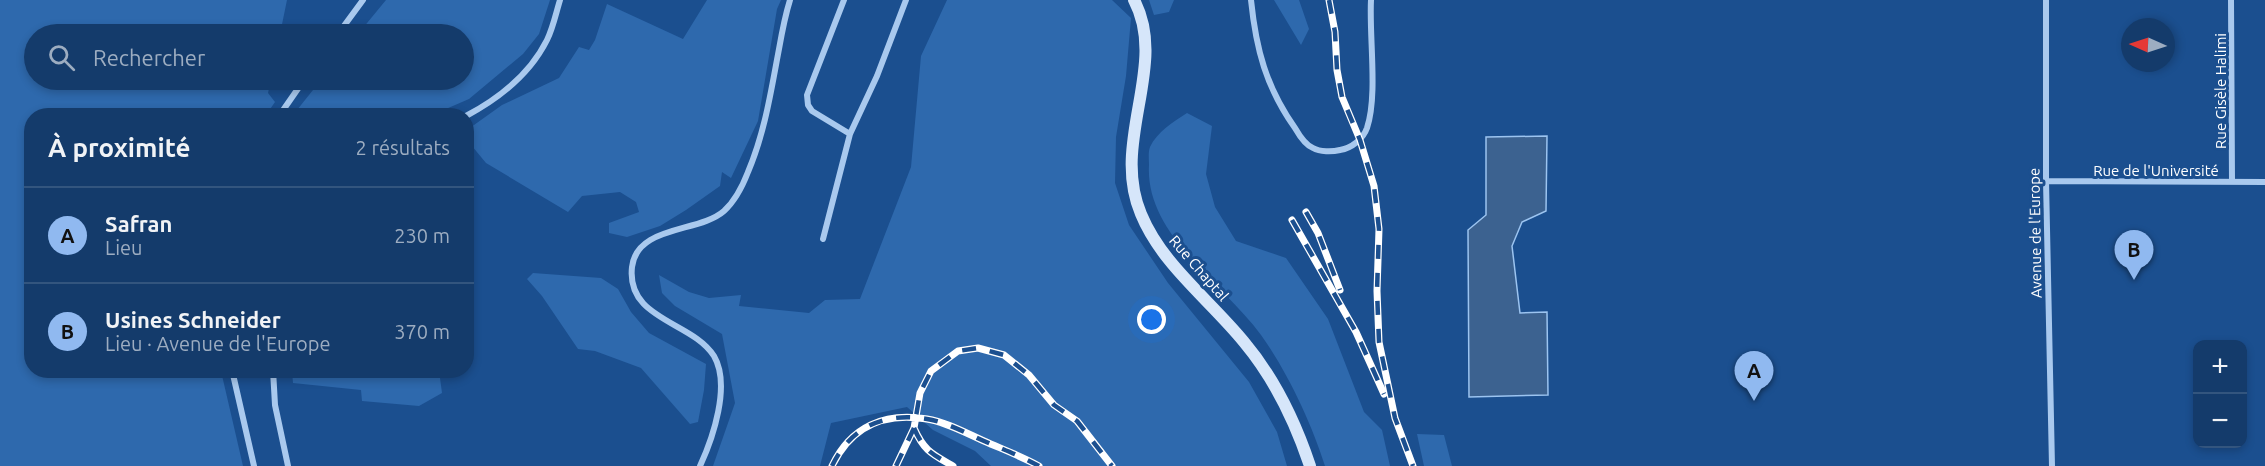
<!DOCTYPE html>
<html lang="fr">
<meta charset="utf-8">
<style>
:root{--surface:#143b6b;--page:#214673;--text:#f1f3f6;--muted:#9dadc1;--line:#33557e;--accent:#90b9f0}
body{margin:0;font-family:Ubuntu,sans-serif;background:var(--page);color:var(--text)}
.controls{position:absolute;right:18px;bottom:18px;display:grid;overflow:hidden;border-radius:12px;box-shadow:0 3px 9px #0003}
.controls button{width:54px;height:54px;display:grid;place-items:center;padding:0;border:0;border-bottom:2px solid var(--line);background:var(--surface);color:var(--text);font:30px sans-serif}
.compass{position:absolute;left:2121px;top:18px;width:54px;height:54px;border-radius:50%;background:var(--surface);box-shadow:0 3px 9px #0003;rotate:273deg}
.you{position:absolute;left:1152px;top:320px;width:21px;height:21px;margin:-15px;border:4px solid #fff;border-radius:50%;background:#1a73e8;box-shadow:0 0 0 9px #1a73e833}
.badge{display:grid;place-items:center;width:39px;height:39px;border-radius:50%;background:var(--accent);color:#111;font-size:20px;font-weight:700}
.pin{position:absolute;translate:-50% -50px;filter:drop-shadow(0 2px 3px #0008)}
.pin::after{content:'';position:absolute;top:32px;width:21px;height:18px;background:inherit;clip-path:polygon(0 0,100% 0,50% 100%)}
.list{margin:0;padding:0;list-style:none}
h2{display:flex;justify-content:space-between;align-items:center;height:78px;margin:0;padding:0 24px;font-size:26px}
h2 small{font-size:20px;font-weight:400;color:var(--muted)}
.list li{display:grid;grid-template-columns:39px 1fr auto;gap:18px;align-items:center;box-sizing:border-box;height:96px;padding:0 24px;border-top:2px solid var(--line)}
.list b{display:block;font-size:22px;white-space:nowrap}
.list p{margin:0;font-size:20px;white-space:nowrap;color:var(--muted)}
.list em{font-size:20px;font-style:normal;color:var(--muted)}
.icon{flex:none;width:33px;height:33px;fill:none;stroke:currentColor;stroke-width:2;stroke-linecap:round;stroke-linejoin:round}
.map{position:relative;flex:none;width:2265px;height:466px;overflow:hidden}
.search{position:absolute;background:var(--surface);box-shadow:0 3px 9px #0003;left:24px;top:24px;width:450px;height:66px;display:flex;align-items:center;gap:15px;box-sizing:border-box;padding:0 21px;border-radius:33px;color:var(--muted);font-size:22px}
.panel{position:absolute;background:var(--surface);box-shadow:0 3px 9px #0003;left:24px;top:108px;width:450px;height:270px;border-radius:24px}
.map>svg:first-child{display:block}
.green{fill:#2e69ad}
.water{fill:#3c6290;stroke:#9cc4f0;stroke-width:1.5}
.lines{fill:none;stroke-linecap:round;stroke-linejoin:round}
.street{stroke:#a9c9ee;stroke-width:6}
.secondary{stroke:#d6e6fa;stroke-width:12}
.rail-casing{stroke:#fff;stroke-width:7}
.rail{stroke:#1b4f8f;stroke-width:4.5;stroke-dasharray:14;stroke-linecap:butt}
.labels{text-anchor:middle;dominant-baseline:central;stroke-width:6;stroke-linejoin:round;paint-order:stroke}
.street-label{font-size:15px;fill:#fff;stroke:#1b4f8f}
</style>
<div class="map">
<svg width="2265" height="466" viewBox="0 0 2265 466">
<rect width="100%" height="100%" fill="#1b4f8f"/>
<path class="green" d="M 0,0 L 287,0 L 280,34 L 34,34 L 34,80 L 271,80 L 268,93 L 275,102 L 266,115 L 32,116 L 32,370 L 221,371 L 243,466 L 0,466 Z
M 386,0 L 550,0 L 539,34 L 523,54 L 469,99 L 432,115 L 293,115 L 321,80 L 464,80 L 464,34 L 358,34 Z
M 707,0 L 781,0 L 777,9 L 758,121 L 731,178 L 722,172 L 720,186 L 686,210 L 660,226 L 627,237 L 609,233 L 609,223 L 639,212 L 636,202 L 620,192 L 582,196 L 568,212 L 486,163 L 467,140 L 467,130 L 502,105 L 559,78 L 579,47 L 589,50 L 595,40 L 607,4 L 683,39 Z
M 947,0 L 1112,0 L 1131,18 L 1126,76 L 1116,137 L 1115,183 L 1129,225 L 1168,283 L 1249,382 L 1277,432 L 1287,466 L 991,466 L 975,451 L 933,430 L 907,407 L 831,423 L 820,466 L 713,466 L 735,403 L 722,334 L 675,306 L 662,293 L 659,275 L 689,292 L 709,298 L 741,295 L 739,306 L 809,313 L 825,300 L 860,299 L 911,167 L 921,56 Z
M 1149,0 L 1174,0 L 1169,12 L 1154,15 Z
M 1274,0 L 1299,0 L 1309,29 L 1301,45 Z
M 1187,113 L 1212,126 L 1206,174 L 1215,207 L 1236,241 L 1286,258 L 1328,319 L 1364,412 L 1382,430 L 1390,466 L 1325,466 C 1312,424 1287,371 1261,335 C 1224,284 1145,235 1149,165 C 1149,160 1148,152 1150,147 C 1157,132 1173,122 1187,113 Z
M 533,273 L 601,278 L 618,289 L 631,312 L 649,333 L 706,364 L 704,390 L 698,422 L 690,424 L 641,368 L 595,351 L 578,349 L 542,296 L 527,279 Z
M 292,371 L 409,371 L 440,378 L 442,393 L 419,406 L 362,401 L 361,390 L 293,383 Z
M 1417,434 L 1444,435 L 1452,466 L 1424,466 Z"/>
<path class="water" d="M 1547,136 L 1546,211 L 1522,222 L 1512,246 L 1520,313 L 1547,312 L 1548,395 L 1469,397 L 1468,230 L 1486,215 L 1486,137 Z"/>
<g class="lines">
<path class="street" d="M 844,0 L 807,95 L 808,105 L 812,111 L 850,134
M 1251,0 C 1256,49 1266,87 1295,128 C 1299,135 1305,145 1313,148 C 1320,152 1332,152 1340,150 C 1352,148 1363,139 1367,128 C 1378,95 1369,37 1371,0
M 2046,0 L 2046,181 L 2052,466
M 2231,0 L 2232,182
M 338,34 L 363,0
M 279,116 L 304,80
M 466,116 C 498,99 530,74 547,40 C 553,28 556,13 560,0
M 2046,181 L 2265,182
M 823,239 L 850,134 L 877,76 L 906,0
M 232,370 L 254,466
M 273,370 L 275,405 L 288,466
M 700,466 C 713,438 731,385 714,356 C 692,321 626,320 632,267 C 637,225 699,233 724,211 C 735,201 743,185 748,172 C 765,132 771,91 779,49 C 782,32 785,16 790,0"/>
<path class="secondary" d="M 1134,0 C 1169,66 1110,141 1141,214 C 1162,265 1210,300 1244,342 C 1275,379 1295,421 1310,466"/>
<defs>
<path id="rail" d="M 1329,0 L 1335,32 L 1337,70 L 1342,97 L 1360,140 L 1374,186 L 1379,229 L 1377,291 L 1379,342 L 1395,418 L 1413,466
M 1306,212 L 1318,233 L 1340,290
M 1292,220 L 1356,332 L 1384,394
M 914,428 C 924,451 932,454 953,466
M 832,466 C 851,426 885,412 927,419 C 946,422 966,433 984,441 C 1002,449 1021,456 1039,466
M 896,466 L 914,428 L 920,393 L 931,371 L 958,351 L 978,348 L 1004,355 L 1029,375 L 1054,405 L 1077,421 L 1112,466"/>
</defs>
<use href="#rail" class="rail-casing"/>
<use href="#rail" class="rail"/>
</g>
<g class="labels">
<g class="street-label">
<text transform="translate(2220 91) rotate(-90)">Rue Gisèle Halimi</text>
<text x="2156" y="170">Rue de l'Université</text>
<text transform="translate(2035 233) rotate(-91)">Avenue de l'Europe</text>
<text transform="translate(1199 268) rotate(49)">Rue Chaptal</text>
</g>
</g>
</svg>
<div class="controls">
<button>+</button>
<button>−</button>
</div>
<svg class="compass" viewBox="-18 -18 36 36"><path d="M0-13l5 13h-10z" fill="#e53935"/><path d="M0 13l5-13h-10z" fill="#9dadc1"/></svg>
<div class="you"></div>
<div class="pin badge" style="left:1754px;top:401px">A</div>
<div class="pin badge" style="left:2134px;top:280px">B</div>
<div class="search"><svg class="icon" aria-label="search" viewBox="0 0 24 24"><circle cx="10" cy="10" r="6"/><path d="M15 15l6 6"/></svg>Rechercher</div>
<section class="panel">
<h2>À proximité<small>2 résultats</small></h2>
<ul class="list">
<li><span class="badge">A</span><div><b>Safran</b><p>Lieu</p></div><em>230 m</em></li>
<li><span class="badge">B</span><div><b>Usines Schneider</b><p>Lieu · Avenue de l'Europe</p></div><em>370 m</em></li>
</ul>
</section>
</div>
